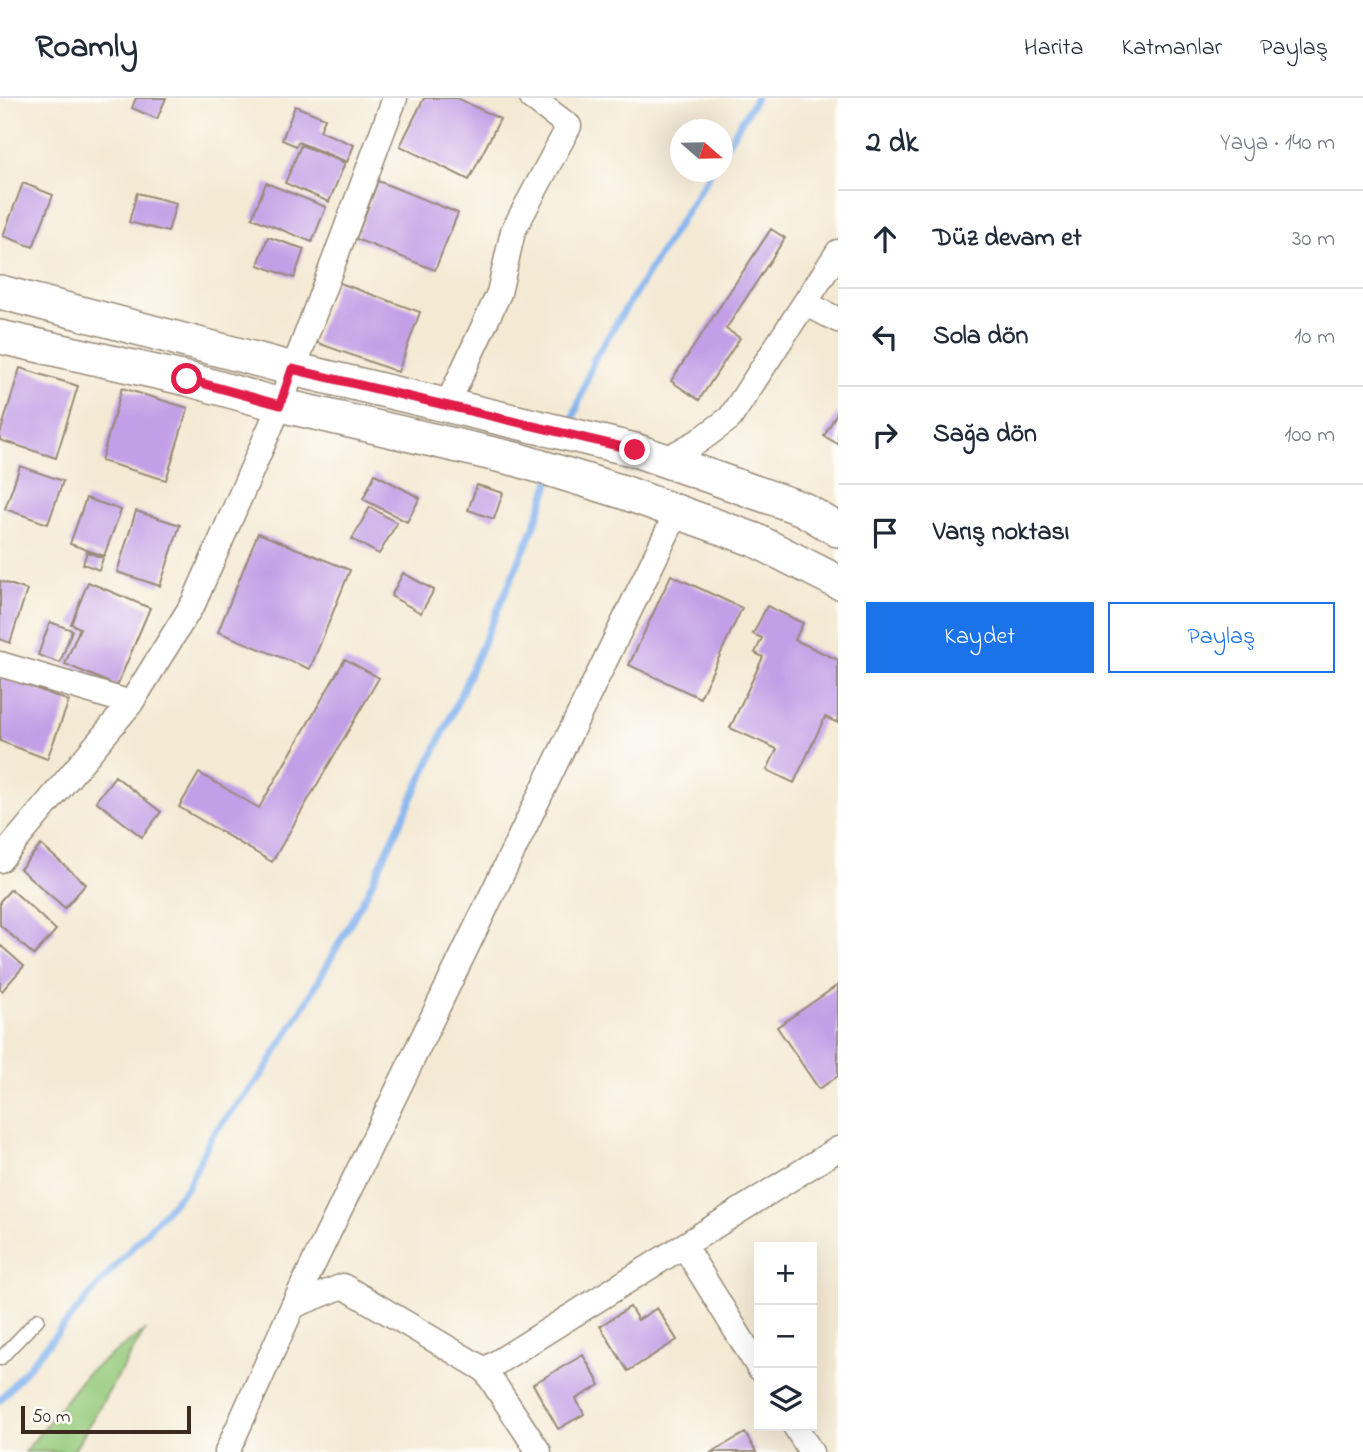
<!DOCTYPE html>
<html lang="tr">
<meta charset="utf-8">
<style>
:root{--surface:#fff;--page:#f2f2f3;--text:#1f2937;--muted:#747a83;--line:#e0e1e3;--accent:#1a73e8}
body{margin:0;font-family:"Indie Flower",sans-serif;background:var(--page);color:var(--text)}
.controls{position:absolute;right:21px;bottom:21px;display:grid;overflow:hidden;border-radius:0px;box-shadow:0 7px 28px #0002}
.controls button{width:63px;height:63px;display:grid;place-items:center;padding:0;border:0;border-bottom:2px solid var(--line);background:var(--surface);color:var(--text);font:35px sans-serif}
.compass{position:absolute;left:670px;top:21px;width:63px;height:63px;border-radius:50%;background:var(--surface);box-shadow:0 7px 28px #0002;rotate:110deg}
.scale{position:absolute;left:21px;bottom:18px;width:170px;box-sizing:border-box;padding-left:7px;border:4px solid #3b2a1e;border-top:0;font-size:19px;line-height:24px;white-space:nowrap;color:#3b2a1e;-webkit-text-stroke:5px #fdfcf7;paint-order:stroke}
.stop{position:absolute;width:21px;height:21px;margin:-16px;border:5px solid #e11d48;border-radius:50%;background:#fff}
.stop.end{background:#e11d48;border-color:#fff;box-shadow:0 2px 7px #0008}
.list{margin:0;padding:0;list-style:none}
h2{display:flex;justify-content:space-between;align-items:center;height:91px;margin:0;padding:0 28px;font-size:30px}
h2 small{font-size:23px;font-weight:400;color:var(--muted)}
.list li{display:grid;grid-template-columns:46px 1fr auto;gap:21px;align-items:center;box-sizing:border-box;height:98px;padding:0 28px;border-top:2px solid var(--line)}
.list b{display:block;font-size:26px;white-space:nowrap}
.list em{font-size:23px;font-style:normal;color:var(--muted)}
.actions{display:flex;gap:14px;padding:21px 28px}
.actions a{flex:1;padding:16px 0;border:2px solid var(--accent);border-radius:0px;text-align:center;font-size:24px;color:var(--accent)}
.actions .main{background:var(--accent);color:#fff}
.icon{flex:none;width:38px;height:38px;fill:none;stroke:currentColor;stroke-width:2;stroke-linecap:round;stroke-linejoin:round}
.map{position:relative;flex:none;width:838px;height:1354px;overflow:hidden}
header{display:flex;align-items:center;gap:42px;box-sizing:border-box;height:98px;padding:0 35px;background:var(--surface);border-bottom:2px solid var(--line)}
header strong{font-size:33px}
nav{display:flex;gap:38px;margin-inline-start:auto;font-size:24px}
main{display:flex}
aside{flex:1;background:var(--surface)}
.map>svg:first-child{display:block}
.green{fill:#96ca7b;stroke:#687a4c;stroke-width:2}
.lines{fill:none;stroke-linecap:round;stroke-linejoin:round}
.stream{stroke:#83b3ee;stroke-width:7}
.building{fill:#c29fe6}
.lane-casing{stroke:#988a78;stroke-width:15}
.street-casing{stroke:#988a78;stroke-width:27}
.secondary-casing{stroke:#988a78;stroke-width:36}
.lane{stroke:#fff;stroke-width:12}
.street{stroke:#fff;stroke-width:24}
.secondary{stroke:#fff;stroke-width:33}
.route{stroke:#e11d48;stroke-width:9}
</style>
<header>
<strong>Roamly</strong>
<nav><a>Harita</a><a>Katmanlar</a><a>Paylaş</a></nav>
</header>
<main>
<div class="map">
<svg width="838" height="1354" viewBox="0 0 838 1354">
<rect width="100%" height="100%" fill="#fdfcf7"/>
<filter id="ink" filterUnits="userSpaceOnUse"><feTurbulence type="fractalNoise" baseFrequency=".0143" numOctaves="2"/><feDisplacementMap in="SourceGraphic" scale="14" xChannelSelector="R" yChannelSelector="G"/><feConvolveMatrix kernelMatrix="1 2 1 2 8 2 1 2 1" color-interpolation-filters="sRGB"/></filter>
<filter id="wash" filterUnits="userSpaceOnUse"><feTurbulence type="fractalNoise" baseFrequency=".00686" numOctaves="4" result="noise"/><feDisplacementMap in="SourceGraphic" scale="28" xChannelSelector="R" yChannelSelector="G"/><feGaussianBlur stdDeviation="1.57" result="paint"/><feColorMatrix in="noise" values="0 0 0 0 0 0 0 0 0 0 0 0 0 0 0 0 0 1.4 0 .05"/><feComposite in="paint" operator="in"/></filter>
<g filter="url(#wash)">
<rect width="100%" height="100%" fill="#f4e9d3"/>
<path class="green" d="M 145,1232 L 73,1354 L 25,1354 L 87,1275 Z"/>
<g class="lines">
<path class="stream" d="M 722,55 L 756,0
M 570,329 L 594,261 L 711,74
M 0,1302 L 110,1174 L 187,1089 L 212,1037 L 262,977 L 307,903 L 368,793 L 448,625 L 534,429 L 551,380"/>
</g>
<g id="blocks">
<path class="building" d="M 136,0 L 166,0 L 157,21 L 132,10 Z
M 424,0 L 457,0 L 500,21 L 469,82 L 400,48 Z
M 295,8 L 325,20 L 320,33 L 354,47 L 347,64 L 298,44 L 296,48 L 282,42 Z
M 301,47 L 345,65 L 329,104 L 285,85 Z
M 378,83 L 458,115 L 435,172 L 356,141 Z
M 23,85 L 53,97 L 33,149 L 3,138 Z
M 266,85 L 326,109 L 312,144 L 252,120 Z
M 137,95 L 176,105 L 168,134 L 129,124 Z
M 771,131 L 785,140 L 726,231 L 740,240 L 699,302 L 671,283 Z
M 268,139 L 304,151 L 294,180 L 258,167 Z
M 337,184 L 420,214 L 398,274 L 315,244 Z
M 20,270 L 78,288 L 56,360 L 0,342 L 0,336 Z
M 122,290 L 188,310 L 166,382 L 101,363 Z
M 838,313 L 838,346 L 824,338 Z
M 20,368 L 63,383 L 48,426 L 5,411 Z
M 375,376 L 420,400 L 407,424 L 363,401 Z
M 477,387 L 503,395 L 494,421 L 468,412 Z
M 86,400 L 121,412 L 104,458 L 70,446 Z
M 370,409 L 397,425 L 379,456 L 352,441 Z
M 136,413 L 180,427 L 160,488 L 117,474 Z
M 258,435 L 350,472 L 310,571 L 218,534 Z
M 87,454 L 103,460 L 99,472 L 83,466 Z
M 403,475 L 434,492 L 421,515 L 391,498 Z
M 671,477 L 742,510 L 700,600 L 629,567 Z
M 0,483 L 27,492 L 10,545 L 0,541 Z
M 88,484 L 150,510 L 117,588 L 65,566 L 80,530 L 71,526 Z
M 767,508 L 803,525 L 795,542 L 838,562 L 838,625 L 825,619 L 794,685 L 767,672 L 777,651 L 730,630 L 763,559 L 755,555 L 762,540 L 753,536 Z
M 50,524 L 72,532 L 60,565 L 38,557 Z
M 345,561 L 379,580 L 272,764 L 179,709 L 199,675 L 259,710 Z
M 0,577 L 69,603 L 47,661 L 0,643 Z
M 115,678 L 161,714 L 142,739 L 96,703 Z
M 41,747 L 86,786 L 65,810 L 20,771 Z
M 11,791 L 56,832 L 34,857 L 0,827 L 0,803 Z
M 0,847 L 24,868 L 2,893 L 0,891 Z
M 838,887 L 838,978 L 819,991 L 777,929 Z
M 630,1209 L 638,1222 L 657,1210 L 677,1242 L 628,1273 L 600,1228 Z
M 583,1257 L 600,1287 L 576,1301 L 584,1316 L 558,1331 L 533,1286 Z
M 745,1335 L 756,1354 L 712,1354 Z"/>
</g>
</g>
<g filter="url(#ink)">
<use href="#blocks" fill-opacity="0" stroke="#988a78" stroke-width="2"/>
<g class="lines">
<defs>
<path id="lane" d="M 0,1261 L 38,1221"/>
<path id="street" d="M 805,205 L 838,222
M 447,307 L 499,195 L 513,133 L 569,28 L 532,0
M 664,362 L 699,343 L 730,320 L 838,154
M 0,566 L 131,605
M 0,762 L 131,605 L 194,504 L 280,307 L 395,0
M 684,1148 L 759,1270
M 293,1208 L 343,1188 L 485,1272 L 539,1354
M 485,1272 L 838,1051
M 795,1328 L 811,1354
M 227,1354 L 293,1208 L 677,414"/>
<path id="secondary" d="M 0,194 L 293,271 L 635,352 L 803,411 L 838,432
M 0,239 L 187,281 L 280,307 L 519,362 L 623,394 L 755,442 L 838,484"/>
</defs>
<use href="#lane" class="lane-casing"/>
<use href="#street" class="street-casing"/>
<use href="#secondary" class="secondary-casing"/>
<use href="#lane" class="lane"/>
<use href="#street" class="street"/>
<use href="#secondary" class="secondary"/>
</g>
</g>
<g class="lines" filter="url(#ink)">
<path class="route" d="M 187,281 L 280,307 L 292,271 L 635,352"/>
</g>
</svg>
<div class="controls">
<button>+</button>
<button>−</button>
<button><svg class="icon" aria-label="layers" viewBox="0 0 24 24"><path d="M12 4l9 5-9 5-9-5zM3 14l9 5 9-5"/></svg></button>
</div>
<svg class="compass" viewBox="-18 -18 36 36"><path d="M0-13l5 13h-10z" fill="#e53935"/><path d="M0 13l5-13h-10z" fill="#747a83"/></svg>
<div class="scale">50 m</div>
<div class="stop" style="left:187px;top:281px"></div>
<div class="stop end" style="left:635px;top:352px"></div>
</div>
<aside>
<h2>2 dk<small>Yaya · 140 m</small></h2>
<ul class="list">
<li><svg class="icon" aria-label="ahead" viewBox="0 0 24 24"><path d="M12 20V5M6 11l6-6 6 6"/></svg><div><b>Düz devam et</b></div><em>30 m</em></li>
<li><svg class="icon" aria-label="left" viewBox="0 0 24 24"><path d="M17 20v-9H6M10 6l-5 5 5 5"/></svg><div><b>Sola dön</b></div><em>10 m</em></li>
<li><svg class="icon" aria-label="right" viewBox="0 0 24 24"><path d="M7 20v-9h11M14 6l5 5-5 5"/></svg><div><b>Sağa dön</b></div><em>100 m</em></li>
<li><svg class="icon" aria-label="arrive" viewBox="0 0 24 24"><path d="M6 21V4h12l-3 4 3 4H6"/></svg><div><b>Varış noktası</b></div></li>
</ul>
<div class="actions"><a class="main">Kaydet</a><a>Paylaş</a></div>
</aside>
</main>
